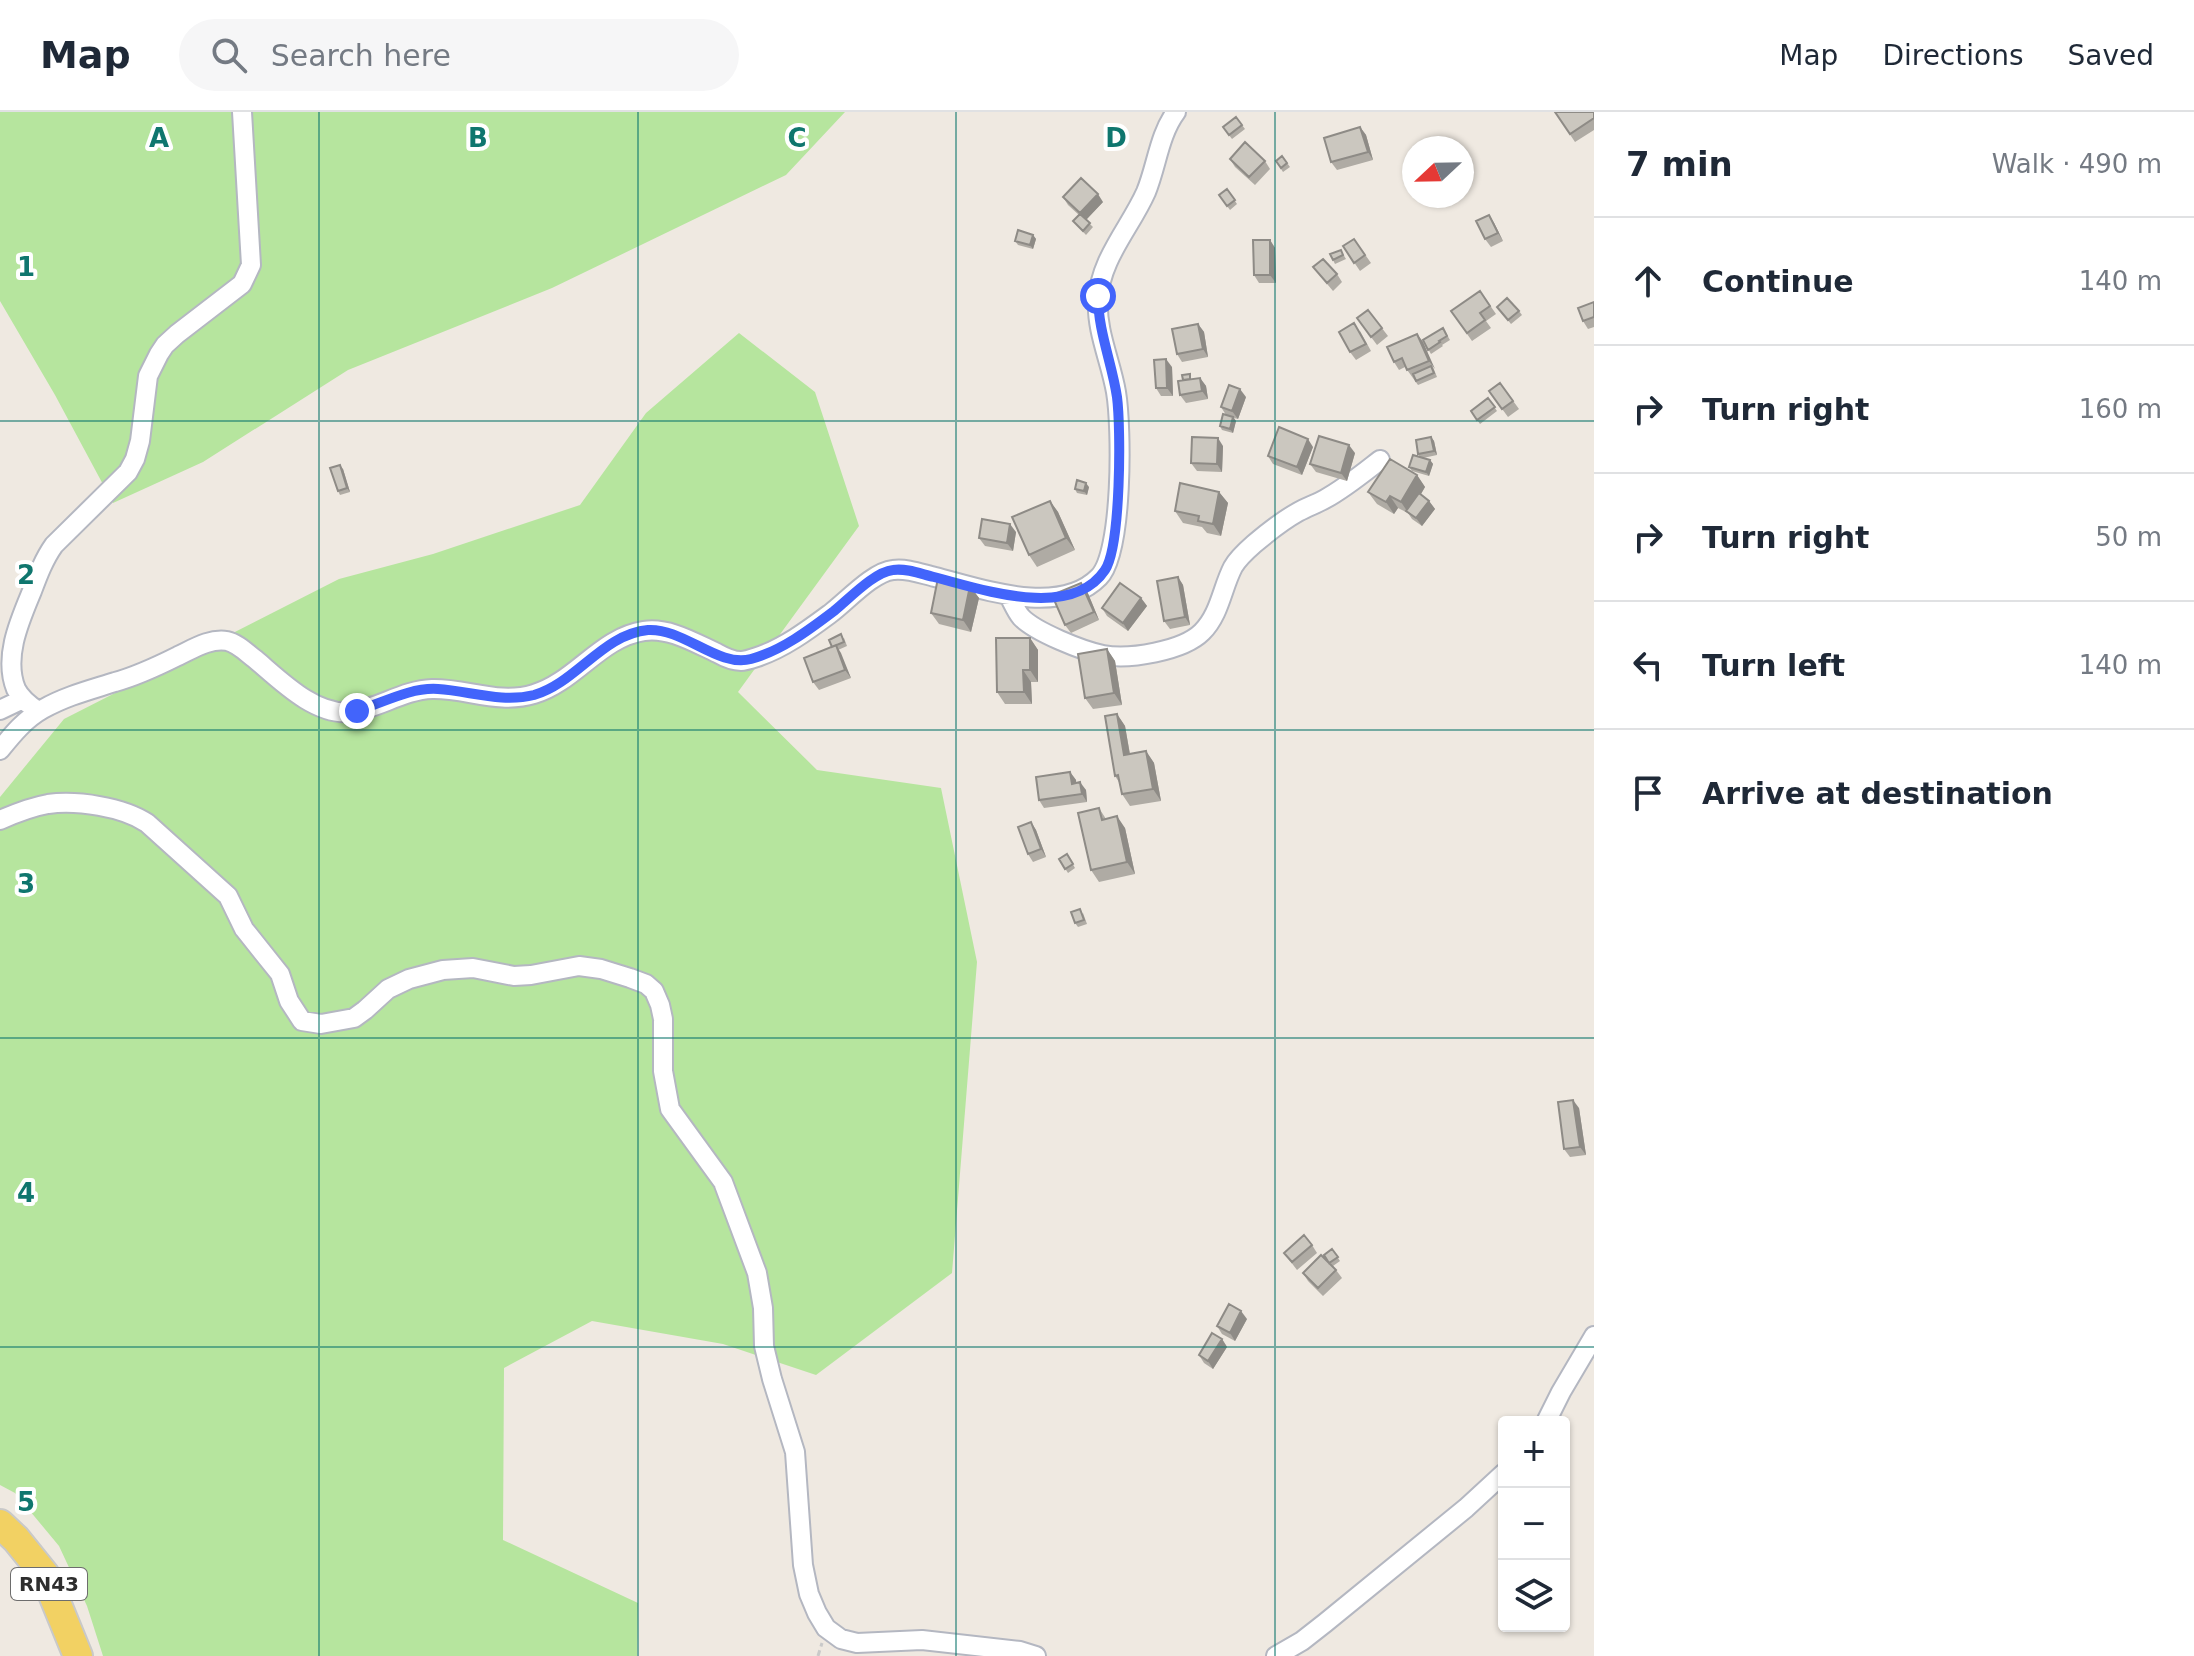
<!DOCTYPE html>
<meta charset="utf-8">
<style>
:root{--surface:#fff;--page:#f6f6f7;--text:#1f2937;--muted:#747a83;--line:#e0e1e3}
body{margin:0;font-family:"DejaVu Sans",sans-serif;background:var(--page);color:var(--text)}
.controls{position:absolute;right:24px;bottom:24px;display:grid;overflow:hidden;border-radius:8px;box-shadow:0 2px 6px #0004}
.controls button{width:72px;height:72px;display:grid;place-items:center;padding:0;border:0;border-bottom:2px solid var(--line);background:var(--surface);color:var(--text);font:40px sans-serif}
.compass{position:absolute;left:1402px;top:24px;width:72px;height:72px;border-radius:50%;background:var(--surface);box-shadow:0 2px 6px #0004;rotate:248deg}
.stop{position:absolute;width:24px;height:24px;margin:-18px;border:6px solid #4264fb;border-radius:50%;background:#fff}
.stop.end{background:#4264fb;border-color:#fff;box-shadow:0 2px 8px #0008}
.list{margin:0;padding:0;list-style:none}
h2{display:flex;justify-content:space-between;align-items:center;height:104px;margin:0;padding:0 32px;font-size:34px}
h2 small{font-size:26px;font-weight:400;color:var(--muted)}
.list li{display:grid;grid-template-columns:52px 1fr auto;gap:24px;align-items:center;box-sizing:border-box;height:128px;padding:0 32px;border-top:2px solid var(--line)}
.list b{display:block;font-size:30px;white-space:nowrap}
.list em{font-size:26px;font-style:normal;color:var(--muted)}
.icon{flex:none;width:44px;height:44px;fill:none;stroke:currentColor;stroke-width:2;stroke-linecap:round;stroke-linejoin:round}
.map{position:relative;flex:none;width:1594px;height:1544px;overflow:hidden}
header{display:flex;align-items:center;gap:48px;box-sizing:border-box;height:112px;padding:0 40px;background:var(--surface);border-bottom:2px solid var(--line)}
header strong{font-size:38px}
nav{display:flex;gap:44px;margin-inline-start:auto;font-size:28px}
.search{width:560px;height:72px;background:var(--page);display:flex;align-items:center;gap:20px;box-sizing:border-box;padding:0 28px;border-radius:44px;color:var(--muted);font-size:30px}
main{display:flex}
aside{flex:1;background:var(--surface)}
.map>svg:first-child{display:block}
.green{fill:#b6e59e}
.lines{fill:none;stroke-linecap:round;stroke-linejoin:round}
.minor-casing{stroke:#b4b7c1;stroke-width:22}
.primary-casing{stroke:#c9c9c9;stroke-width:32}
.path{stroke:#c9c9c9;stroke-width:3;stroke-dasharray:6 4;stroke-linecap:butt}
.minor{stroke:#fff;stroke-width:18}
.primary{stroke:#f2d163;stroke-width:28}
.wall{fill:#afaba4}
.shaded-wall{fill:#8e8b86}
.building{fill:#cbc7bf;stroke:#8e8b86;stroke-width:2}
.route{stroke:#4264fb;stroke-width:10}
.grid{fill:none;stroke:#0f766e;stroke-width:2;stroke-opacity:0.55}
.labels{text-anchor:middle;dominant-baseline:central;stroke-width:8;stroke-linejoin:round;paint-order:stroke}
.shield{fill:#fff;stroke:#6d6d6d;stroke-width:2}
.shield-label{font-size:20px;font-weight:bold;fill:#2e2e2e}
.grid-label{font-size:26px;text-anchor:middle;font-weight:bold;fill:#0f766e;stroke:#fff;stroke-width:8;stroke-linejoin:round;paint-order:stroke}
</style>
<header>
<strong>Map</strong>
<div class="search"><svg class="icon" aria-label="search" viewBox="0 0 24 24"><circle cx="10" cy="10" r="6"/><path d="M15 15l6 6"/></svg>Search here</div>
<nav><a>Map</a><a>Directions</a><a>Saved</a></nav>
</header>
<main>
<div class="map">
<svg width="1594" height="1544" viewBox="0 0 1594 1544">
<rect width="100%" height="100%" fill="#efe9e1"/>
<path class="green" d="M 0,0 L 845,0 L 786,63 L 552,176 L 348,258 L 203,350 L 113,391 L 55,283 L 0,189 Z
M 739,221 L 815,280 L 859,414 L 738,580 L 817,658 L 941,676 L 977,850 L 952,1161 L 816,1263 L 723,1232 L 592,1209 L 504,1256 L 503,1428 L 638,1491 L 637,1544 L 103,1544 L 87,1494 L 59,1434 L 15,1381 L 0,1373 L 0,685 L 64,607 L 339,467 L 433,442 L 580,393 L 646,301 Z"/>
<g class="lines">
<defs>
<path id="minor" d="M 1009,484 C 1013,491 1016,499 1021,505 C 1035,520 1083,539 1103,543 C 1129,548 1183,539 1202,520 C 1220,502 1222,476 1233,455 C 1238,446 1246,439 1254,432 C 1267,421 1282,409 1298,400 C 1307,395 1316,392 1325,387 C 1345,376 1362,362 1380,348
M 0,598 L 23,587
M 38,599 C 29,593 21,587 16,577 C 3,545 20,508 32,479 C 38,463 44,447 54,433 L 128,360 L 135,347 L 140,329 L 148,264 L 159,242 L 165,233 L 177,222 L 242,172 L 251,153 L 242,0
M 0,638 C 12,623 25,607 43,597 C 66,584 90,578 115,570 C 137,564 158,554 178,544 C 193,537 210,526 227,529 C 237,531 247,541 255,547 C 280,568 315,604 350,600 C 378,597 403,578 432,577 C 466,576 499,593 534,582 C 575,570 601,525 644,519 C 669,515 695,531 717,541 C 724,545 732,549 741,549 C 744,549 754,546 757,545 C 784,536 808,518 831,501 C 847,489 873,460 893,458 C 907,456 922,462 935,465 C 982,477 1060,505 1099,465 C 1123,441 1122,315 1116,280 C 1111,250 1096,219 1098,188 C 1100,147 1130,116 1146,80 C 1157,53 1159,23 1176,0
M 0,708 C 16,701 31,695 48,692 C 77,688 123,695 147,711 L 228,784 L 244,817 L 280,862 L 289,889 L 302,909 L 321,912 L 354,906 L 365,898 L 388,877 L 409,867 L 443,858 L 473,856 L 514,864 L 531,863 L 579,854 L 601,857 L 630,866 L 646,872 L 654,879 L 660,893 L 663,907 L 663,959 L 670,997 L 723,1070 L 757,1161 L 763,1196 L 764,1234 L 772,1267 L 795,1340 L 803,1453 L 809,1482 L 817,1501 L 826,1516 L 841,1527 L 857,1531 L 922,1528 L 1020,1539 L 1036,1544
M 1546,1310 L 1561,1280 L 1594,1224
M 1276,1544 L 1302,1529 L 1325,1511 L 1466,1396 L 1504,1361"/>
<path id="primary" d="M 0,1412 L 16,1427 L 45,1463 L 78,1544"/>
</defs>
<use href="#minor" class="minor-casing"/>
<use href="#primary" class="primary-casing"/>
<path class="path" d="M 818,1544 L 822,1531"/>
<use href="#minor" class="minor"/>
<use href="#primary" class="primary"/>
</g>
<path class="wall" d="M 1555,0 L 1594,0 L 1594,18 L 1575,30 Z
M 1236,5 L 1245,17 L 1232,27 L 1223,15 Z
M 1360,15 L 1366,23 L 1373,48 L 1337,58 L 1331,50 Z
M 1282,44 L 1290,55 L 1283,60 L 1276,49 Z
M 1230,47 L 1265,49 L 1270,57 L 1255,73 L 1235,55 Z
M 1227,77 L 1237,92 L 1230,98 L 1219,83 Z
M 1063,85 L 1103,90 L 1086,108 L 1093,115 L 1086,123 L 1073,109 L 1079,103 L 1068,93 Z
M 1489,103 L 1494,111 L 1503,129 L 1491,135 L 1485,127 Z
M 1033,123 L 1036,127 L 1033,137 L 1018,133 L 1015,129 Z
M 1354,127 L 1371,151 L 1360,159 L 1343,134 Z
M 1270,128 L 1275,136 L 1276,171 L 1259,171 L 1254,163 Z
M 1343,142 L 1346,147 L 1335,152 L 1333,148 Z
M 1313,155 L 1337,162 L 1342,170 L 1333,179 Z
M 1480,179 L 1496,202 L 1486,209 L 1491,216 L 1472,229 L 1451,199 Z
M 1594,190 L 1594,215 L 1588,217 L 1583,209 Z
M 1497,195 L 1519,199 L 1522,203 L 1511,212 Z
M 1368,198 L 1388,224 L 1377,233 L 1357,206 Z
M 1198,212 L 1204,220 L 1208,245 L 1182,250 L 1177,242 Z
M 1443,216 L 1450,228 L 1442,233 L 1443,234 L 1431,242 L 1423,228 Z
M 1360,219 L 1371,239 L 1356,248 L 1350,240 Z
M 1417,222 L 1423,230 L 1437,265 L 1418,273 L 1405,255 L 1399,258 L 1394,250 Z
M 1172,255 L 1173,284 L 1161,284 L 1156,276 Z
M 1200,266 L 1206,274 L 1208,287 L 1186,291 L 1180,283 L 1193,267 Z
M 1500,271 L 1519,297 L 1508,305 L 1489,279 Z
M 1246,285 L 1238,307 L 1234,306 L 1236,309 L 1233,321 L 1222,318 L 1220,314 L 1226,303 L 1221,295 Z
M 1488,286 L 1497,299 L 1480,312 L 1471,299 Z
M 1431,325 L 1434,329 L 1437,343 L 1423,346 L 1430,348 L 1433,352 L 1429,364 L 1412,359 L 1409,355 L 1420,345 L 1418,342 Z
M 1223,334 L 1222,360 L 1197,359 L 1191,351 Z
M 1313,335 L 1302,363 L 1273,352 L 1268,344 Z
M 1355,341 L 1347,369 L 1316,360 L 1310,352 Z
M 343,357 L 350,380 L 340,383 L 338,379 Z
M 1417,363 L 1425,375 L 1421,382 L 1429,389 L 1435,397 L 1422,414 L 1412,407 L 1408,401 L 1398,396 L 1394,402 L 1377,392 L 1368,380 Z
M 1089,375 L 1087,383 L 1077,381 L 1075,377 Z
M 1219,380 L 1228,391 L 1221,424 L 1207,421 L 1202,415 L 1183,411 L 1175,399 Z
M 1050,389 L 1058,400 L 1075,438 L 1037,455 L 1029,443 Z
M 1016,420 L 1013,439 L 985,434 L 979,426 Z
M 1178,465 L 1183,473 L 1190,513 L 1170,517 L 1164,509 Z
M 970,474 L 979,486 L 971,520 L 939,512 L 931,501 Z
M 1087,479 L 1099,508 L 1071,521 L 1065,513 Z
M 1141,486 L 1147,494 L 1128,519 L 1107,504 L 1102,496 Z
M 844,526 L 847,534 L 838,538 L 851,566 L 819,578 L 813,570 L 832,535 Z
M 1030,526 L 1038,538 L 1038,570 L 1031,570 L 1032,592 L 1005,592 L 997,580 Z
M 1107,537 L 1115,549 L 1122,593 L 1093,597 L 1085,586 Z
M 1117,602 L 1125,614 L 1130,642 L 1146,639 L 1154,651 L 1161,689 L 1130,694 L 1122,682 L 1119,670 L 1115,664 Z
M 1070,660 L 1076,668 L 1076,671 L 1086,678 L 1087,690 L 1044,696 L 1039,688 Z
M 1099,696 L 1106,707 L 1125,716 L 1135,762 L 1099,770 L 1091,758 Z
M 1031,710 L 1036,718 L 1046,745 L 1033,750 L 1028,742 Z
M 1067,742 L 1075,756 L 1068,761 L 1059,747 Z
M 1083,801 L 1087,812 L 1078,815 L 1075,811 Z
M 1579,996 L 1586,1043 L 1570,1045 L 1564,1037 Z
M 1312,1133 L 1317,1141 L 1297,1158 L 1284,1141 Z
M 1332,1137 L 1340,1149 L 1333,1154 L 1342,1166 L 1323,1184 L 1308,1169 L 1303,1161 L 1329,1151 Z
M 1247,1207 L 1235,1229 L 1222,1222 L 1217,1214 Z
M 1222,1227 L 1227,1235 L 1213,1257 L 1204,1251 L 1199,1243 Z"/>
<path class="shaded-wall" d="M 1360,15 L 1366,23 L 1373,48 L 1368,40 Z
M 1098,82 L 1103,90 L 1085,109 L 1080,101 Z
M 1489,103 L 1494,111 L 1503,129 L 1498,121 Z
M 1033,123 L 1036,127 L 1033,137 L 1030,133 Z
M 1270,128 L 1275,136 L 1276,171 L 1270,163 Z
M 1198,212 L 1204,220 L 1208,245 L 1203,237 Z
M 1417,222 L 1423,230 L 1435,257 L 1429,249 Z
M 1166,247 L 1172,255 L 1173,284 L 1167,276 Z
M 1200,266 L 1206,274 L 1208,287 L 1202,279 Z
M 1240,277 L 1246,285 L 1238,307 L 1232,299 Z
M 1233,305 L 1236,309 L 1233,321 L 1230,317 Z
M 1431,325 L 1434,329 L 1437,343 L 1434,339 Z
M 1218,326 L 1223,334 L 1222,360 L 1217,352 Z
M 1308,327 L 1313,335 L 1302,363 L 1297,355 Z
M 1349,333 L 1355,341 L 1347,369 L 1341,361 Z
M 1430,348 L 1433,352 L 1429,364 L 1426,360 Z
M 340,353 L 343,357 L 350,380 L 347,376 Z
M 1417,363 L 1425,375 L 1409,402 L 1401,390 Z
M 1086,371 L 1089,375 L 1087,383 L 1084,379 Z
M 1219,380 L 1228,391 L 1221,424 L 1213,412 Z
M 1390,384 L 1398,396 L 1394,402 L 1386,390 Z
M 1050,389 L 1058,400 L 1075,438 L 1066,426 Z
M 1429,389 L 1435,397 L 1422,414 L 1416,406 Z
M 1010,412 L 1016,420 L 1013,439 L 1007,431 Z
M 1178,465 L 1183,473 L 1190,513 L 1185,505 Z
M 1081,471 L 1087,479 L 1099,508 L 1094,500 Z
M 970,474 L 979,486 L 971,520 L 963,508 Z
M 1141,486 L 1147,494 L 1128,519 L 1123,511 Z
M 1030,526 L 1038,538 L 1038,570 L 1030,558 Z
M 836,533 L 841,541 L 851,566 L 845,558 Z
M 1107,537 L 1115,549 L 1122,593 L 1114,581 Z
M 1023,558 L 1031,570 L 1032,592 L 1024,580 Z
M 1117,602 L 1125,614 L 1132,655 L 1124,643 Z
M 1146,639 L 1154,651 L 1161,689 L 1153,677 Z
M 1070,660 L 1076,668 L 1077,679 L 1072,672 Z
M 1080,670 L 1086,678 L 1087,690 L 1082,682 Z
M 1117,704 L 1125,716 L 1135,762 L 1127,750 Z
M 1031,710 L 1036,718 L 1046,745 L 1041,737 Z
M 1573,988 L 1579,996 L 1586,1043 L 1580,1035 Z
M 1241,1199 L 1247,1207 L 1235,1229 L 1230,1221 Z
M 1222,1227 L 1227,1235 L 1213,1257 L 1208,1249 Z"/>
<path class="building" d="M 1555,0 L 1594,0 L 1594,6 L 1570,22 Z
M 1236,5 L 1242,13 L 1229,23 L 1223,15 Z
M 1360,15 L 1368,40 L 1331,50 L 1324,26 Z
M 1245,30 L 1265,49 L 1249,65 L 1230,47 Z
M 1282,44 L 1287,51 L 1281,56 L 1276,49 Z
M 1081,66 L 1098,82 L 1080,101 L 1063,85 Z
M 1227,77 L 1235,88 L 1227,94 L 1219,83 Z
M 1080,102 L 1090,111 L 1083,119 L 1073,109 Z
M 1489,103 L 1498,121 L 1485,127 L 1476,109 Z
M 1018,118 L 1033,123 L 1030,133 L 1015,129 Z
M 1354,127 L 1365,143 L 1354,151 L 1343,134 Z
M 1253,128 L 1270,128 L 1270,163 L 1254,163 Z
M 1341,138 L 1343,143 L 1333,148 L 1330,142 Z
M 1323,147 L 1337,162 L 1327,171 L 1313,155 Z
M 1480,179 L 1490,194 L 1480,201 L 1485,208 L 1467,221 L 1451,199 Z
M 1507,186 L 1519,199 L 1508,208 L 1497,195 Z
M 1594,190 L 1594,205 L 1583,209 L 1578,196 Z
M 1368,198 L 1382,216 L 1371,225 L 1357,206 Z
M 1354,211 L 1366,232 L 1350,240 L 1339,220 Z
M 1198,212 L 1203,237 L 1177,242 L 1172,217 Z
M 1443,216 L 1447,224 L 1439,229 L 1440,230 L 1428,238 L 1423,228 Z
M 1417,222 L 1429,249 L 1407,258 L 1402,246 L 1394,250 L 1387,235 Z
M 1166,247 L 1167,276 L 1156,276 L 1154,248 Z
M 1431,254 L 1434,261 L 1416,269 L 1413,262 Z
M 1190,262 L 1190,267 L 1183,268 L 1182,263 Z
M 1200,266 L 1202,279 L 1180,283 L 1178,269 Z
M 1500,271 L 1513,289 L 1502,297 L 1489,279 Z
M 1229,273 L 1240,277 L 1232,299 L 1221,295 Z
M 1488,286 L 1495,295 L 1477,308 L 1471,299 Z
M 1223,302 L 1233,305 L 1230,317 L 1220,314 Z
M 1279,315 L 1308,327 L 1297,355 L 1268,344 Z
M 1319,324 L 1349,333 L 1341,361 L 1310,352 Z
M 1192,325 L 1218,326 L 1217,352 L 1191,351 Z
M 1431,325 L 1434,339 L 1418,342 L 1416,328 Z
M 1413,343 L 1430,348 L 1426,360 L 1409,355 Z
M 1390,347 L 1417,363 L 1401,390 L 1390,384 L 1386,390 L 1368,380 Z
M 340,353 L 347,376 L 338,379 L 330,356 Z
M 1077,368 L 1086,371 L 1084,379 L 1075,377 Z
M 1180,371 L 1219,380 L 1213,412 L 1198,409 L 1199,404 L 1175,399 Z
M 1419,381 L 1429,389 L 1416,406 L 1406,399 Z
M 1050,389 L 1066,426 L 1029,443 L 1012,405 Z
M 982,407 L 1010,412 L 1007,431 L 979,426 Z
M 1178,465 L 1185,505 L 1164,509 L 1157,469 Z
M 938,466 L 970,474 L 963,508 L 931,501 Z
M 1081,471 L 1094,500 L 1065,513 L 1052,483 Z
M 1120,471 L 1141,486 L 1123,511 L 1102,496 Z
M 841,522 L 844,530 L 832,535 L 829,528 Z
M 996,526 L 1030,526 L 1030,558 L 1023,558 L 1024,580 L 997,580 Z
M 836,533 L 845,558 L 813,570 L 804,546 Z
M 1107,537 L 1114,581 L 1085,586 L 1078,542 Z
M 1117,602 L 1124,643 L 1146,639 L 1153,677 L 1122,682 L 1118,663 L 1115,664 L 1105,604 Z
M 1070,660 L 1072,672 L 1080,670 L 1082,682 L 1039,688 L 1036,665 Z
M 1099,696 L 1102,708 L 1117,704 L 1127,750 L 1091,758 L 1078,701 Z
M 1031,710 L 1041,737 L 1028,742 L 1018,715 Z
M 1067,742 L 1073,752 L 1065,757 L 1059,747 Z
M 1080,797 L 1084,808 L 1075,811 L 1071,800 Z
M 1573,988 L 1580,1035 L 1564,1037 L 1558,990 Z
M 1304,1123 L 1312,1133 L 1292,1150 L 1284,1141 Z
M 1332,1137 L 1338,1145 L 1329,1151 L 1324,1143 Z
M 1321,1143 L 1336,1158 L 1318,1176 L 1303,1161 Z
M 1229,1192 L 1241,1199 L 1230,1221 L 1217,1214 Z
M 1212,1221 L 1222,1227 L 1208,1249 L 1199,1243 Z"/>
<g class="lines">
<path class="route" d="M 357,599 C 382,591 411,575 438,577 C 470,579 501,591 534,583 C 576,571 603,522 648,518 C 684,516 718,556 751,547 C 781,539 809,518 834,499 C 849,487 874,460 893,458 C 907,456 921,462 934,465 C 981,477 1071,509 1105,458 C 1121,434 1121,316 1117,285 C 1112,251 1098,219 1098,184"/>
</g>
<path class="grid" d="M 319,0 L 319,1544M 638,0 L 638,1544M 956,0 L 956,1544M 1275,0 L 1275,1544M 0,309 L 1594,309M 0,618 L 1594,618M 0,926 L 1594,926M 0,1235 L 1594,1235"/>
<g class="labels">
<rect class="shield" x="11" y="1456" width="76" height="32" rx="6"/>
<g class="shield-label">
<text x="49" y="1472">RN43</text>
</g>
</g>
<g class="grid-label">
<text x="159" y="35">A</text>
<text x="478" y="35">B</text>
<text x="797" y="35">C</text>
<text x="1116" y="35">D</text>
<text x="26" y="164">1</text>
<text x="26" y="472">2</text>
<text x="26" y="781">3</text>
<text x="26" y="1090">4</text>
<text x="26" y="1399">5</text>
</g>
</svg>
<div class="controls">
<button>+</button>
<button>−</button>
<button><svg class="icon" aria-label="layers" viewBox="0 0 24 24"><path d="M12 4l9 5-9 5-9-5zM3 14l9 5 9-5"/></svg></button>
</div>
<svg class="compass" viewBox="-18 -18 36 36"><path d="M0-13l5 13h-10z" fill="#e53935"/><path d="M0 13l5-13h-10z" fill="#747a83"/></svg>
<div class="stop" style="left:1098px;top:184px"></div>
<div class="stop end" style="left:357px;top:599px"></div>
</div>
<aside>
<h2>7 min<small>Walk · 490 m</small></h2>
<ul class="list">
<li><svg class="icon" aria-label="ahead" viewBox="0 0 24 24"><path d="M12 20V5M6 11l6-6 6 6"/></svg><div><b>Continue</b></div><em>140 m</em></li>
<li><svg class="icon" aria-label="right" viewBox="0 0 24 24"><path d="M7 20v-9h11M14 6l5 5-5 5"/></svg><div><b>Turn right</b></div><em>160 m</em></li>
<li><svg class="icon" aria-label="right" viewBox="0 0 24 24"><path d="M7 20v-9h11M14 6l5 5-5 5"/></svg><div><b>Turn right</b></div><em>50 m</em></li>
<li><svg class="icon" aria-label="left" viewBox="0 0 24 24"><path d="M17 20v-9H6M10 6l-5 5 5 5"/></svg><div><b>Turn left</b></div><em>140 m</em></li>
<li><svg class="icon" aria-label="arrive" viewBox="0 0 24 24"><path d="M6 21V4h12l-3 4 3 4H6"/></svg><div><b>Arrive at destination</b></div></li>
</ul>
</aside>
</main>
